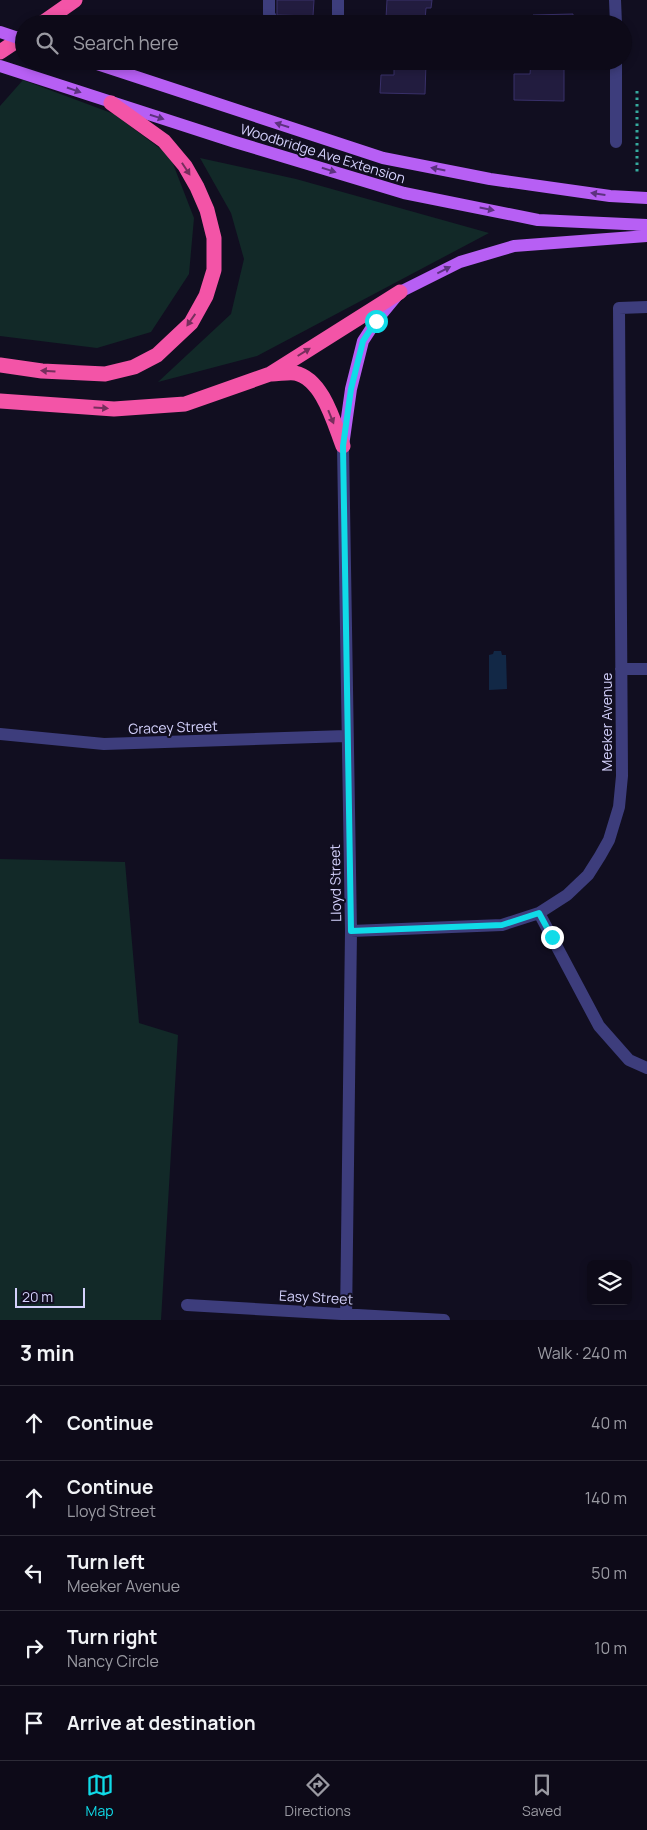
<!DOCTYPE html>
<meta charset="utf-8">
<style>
:root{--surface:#0d0a18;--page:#1b1825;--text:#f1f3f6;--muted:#9a9aa2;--line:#2d2b37;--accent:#10dbe8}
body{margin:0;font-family:Manrope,sans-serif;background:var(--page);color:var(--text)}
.controls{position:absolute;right:15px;bottom:15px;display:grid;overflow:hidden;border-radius:8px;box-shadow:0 2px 8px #0003}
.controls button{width:45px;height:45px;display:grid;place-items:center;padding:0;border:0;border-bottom:1px solid var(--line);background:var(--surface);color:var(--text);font:25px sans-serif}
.scale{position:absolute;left:15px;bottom:12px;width:70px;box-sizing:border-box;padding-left:5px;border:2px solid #d4d1fc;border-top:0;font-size:14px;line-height:18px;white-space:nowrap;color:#d4d1fc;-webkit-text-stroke:4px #110e20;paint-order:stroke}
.stop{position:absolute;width:15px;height:15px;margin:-11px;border:4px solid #10dbe8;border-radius:50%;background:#fff}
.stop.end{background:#10dbe8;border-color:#fff;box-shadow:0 1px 5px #0008}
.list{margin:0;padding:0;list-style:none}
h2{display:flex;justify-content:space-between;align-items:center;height:65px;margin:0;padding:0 20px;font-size:21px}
h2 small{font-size:16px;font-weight:400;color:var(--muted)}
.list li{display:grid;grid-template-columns:32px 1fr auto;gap:15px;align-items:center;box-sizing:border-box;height:75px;padding:0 20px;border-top:1px solid var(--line)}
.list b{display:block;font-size:19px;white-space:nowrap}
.list p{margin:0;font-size:16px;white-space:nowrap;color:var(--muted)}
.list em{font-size:16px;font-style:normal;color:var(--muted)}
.icon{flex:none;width:28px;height:28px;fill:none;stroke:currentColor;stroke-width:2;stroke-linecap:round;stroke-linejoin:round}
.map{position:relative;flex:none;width:647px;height:1320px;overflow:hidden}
.search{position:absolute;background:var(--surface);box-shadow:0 2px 8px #0003;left:15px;right:15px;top:15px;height:55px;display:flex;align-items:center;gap:12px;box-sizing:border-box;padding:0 18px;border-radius:28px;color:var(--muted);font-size:19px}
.sheet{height:440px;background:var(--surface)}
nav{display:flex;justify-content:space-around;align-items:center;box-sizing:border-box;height:70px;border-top:1px solid var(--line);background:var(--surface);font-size:14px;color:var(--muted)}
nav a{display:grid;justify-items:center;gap:2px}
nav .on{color:var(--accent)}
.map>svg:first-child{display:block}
.green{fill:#122928}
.water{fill:#122846}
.building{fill:#221c3f;stroke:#39306a}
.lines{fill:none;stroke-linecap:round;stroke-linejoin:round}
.path{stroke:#36aa9e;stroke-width:3;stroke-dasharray:2.5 4;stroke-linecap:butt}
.minor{stroke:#3d3d7c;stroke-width:12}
.major{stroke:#b75ff4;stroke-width:12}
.highway{stroke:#f354a7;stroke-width:15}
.major-bridge{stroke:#b75ff4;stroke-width:12}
.oneway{fill:#5c327f}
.oneway2{fill:#772e5d}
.route{stroke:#10dbe8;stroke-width:6}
.labels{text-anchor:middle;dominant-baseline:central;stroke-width:4;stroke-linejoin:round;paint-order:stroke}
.street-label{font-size:14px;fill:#d4d1fc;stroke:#110e20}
</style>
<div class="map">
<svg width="647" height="1320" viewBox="0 0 647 1320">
<rect width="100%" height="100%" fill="#110e20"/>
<path class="green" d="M 23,80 L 114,114 L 170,156 L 194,218 L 189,274 L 151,332 L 97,348 L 0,336 L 0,106 Z
M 200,158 L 296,179 L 489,233 L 257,356 L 158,382 L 231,314 L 244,259 L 231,213 Z
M 0,859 L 125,862 L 139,1023 L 178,1035 L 161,1320 L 0,1320 Z"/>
<path class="water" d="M 494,651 L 501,651 L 502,655 L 506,655 L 507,689 L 489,690 L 489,655 L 493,654 Z"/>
<path class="building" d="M 277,0 L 314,0 L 313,16 L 277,15 Z
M 387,0 L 432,0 L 431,8 L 426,8 L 425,20 L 386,18 Z
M 573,14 L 573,24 L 533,24 L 533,15 Z
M 531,62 L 564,63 L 564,101 L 514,100 L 514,74 L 530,74 Z
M 394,63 L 426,63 L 425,94 L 380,93 L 381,75 L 394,75 Z"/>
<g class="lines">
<path class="path" d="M 637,91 L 637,172"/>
<path class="minor" d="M 269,0 L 269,14 L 273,22 L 279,24
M 338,0 L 338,24
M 615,0 L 616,24
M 616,61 L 616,142
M 343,446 L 351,931 L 346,1320
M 621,669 L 647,669
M 0,734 L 104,744 L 346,736
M 539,913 L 599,1026 L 629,1060 L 647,1068
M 351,931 L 502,925 L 539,913 L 567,895 L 588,875 L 600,856 L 609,840 L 619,807 L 622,776 L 619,308 L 647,307
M 187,1305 L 444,1320"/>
<path class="major" d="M 88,61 L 383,158 L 490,179 L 610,196 L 647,198
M 0,66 L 235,142 L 404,193 L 538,220 L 647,225
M 343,446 L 351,389 L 363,341 L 376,321 L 400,292 L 460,262 L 514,246 L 647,236"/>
<path class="highway" d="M 41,24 L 75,0
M 0,52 L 24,36
M 0,365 L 42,371 L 105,374 L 134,367 L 157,355 L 191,323 L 206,296 L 214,270 L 214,238 L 207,210 L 197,187 L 185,166 L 164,141 L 111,103
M 272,374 C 279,374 288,372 295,373 C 323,379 334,423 343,446
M 0,401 L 114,409 L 185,404 L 270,374 L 400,292"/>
<path class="major-bridge" d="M 0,32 L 24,40"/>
</g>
<defs><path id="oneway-solid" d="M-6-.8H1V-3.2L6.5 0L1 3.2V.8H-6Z" transform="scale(1.25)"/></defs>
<g class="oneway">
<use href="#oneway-solid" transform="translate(74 90) rotate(19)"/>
<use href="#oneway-solid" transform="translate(157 117) rotate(18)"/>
<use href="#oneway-solid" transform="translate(282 125) rotate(-162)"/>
<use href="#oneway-solid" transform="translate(438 169) rotate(-169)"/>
<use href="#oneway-solid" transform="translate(329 170) rotate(17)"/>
<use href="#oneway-solid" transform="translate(598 194) rotate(-172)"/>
<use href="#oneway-solid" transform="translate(487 209) rotate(11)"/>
<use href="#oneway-solid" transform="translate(444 270) rotate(-27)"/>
</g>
<g class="oneway2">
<use href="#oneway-solid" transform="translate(186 169) rotate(57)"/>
<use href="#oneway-solid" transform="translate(191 320) rotate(125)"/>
<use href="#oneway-solid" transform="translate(304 352) rotate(-32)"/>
<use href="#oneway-solid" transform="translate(48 371) rotate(-176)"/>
<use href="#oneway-solid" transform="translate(101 408) rotate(4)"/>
<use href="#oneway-solid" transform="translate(331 417) rotate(68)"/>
</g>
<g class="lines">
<path class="route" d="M 376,321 L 363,341 L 351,389 L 343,446 L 351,931 L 502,925 L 539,913 L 552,937"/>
</g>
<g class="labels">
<g class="street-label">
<text transform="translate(323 153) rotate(17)">Woodbridge Ave Extension</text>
<text transform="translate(606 722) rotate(-90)">Meeker Avenue</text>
<text transform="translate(173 727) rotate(-2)">Gracey Street</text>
<text transform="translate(335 883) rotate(-91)">Lloyd Street</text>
<text transform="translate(316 1297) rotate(3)">Easy Street</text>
</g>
</g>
</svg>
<div class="controls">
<button><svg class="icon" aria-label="layers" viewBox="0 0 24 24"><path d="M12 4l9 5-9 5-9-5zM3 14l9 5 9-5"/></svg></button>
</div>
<div class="scale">20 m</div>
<div class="stop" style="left:376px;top:321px"></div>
<div class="stop end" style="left:552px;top:937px"></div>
<div class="search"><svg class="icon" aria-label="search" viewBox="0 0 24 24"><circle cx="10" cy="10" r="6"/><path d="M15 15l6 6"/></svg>Search here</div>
</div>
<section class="sheet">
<h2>3 min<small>Walk · 240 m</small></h2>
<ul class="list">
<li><svg class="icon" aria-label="ahead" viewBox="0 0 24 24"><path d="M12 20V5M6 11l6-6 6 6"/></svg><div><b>Continue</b></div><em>40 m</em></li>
<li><svg class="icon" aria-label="ahead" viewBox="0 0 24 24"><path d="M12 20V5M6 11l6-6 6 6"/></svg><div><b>Continue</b><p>Lloyd Street</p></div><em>140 m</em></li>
<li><svg class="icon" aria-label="left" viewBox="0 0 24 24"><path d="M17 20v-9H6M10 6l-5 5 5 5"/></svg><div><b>Turn left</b><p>Meeker Avenue</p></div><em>50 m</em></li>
<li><svg class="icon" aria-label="right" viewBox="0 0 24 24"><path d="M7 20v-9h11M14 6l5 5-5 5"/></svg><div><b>Turn right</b><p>Nancy Circle</p></div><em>10 m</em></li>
<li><svg class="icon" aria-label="arrive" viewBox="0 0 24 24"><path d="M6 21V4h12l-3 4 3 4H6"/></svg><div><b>Arrive at destination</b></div></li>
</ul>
</section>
<nav>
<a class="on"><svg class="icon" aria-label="map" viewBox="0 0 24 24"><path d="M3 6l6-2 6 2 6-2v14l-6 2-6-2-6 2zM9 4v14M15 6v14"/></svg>Map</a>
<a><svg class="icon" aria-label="directions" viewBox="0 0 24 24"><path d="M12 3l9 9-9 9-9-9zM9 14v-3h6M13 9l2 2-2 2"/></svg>Directions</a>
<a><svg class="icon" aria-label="saved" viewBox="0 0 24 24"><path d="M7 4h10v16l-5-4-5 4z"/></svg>Saved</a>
</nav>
